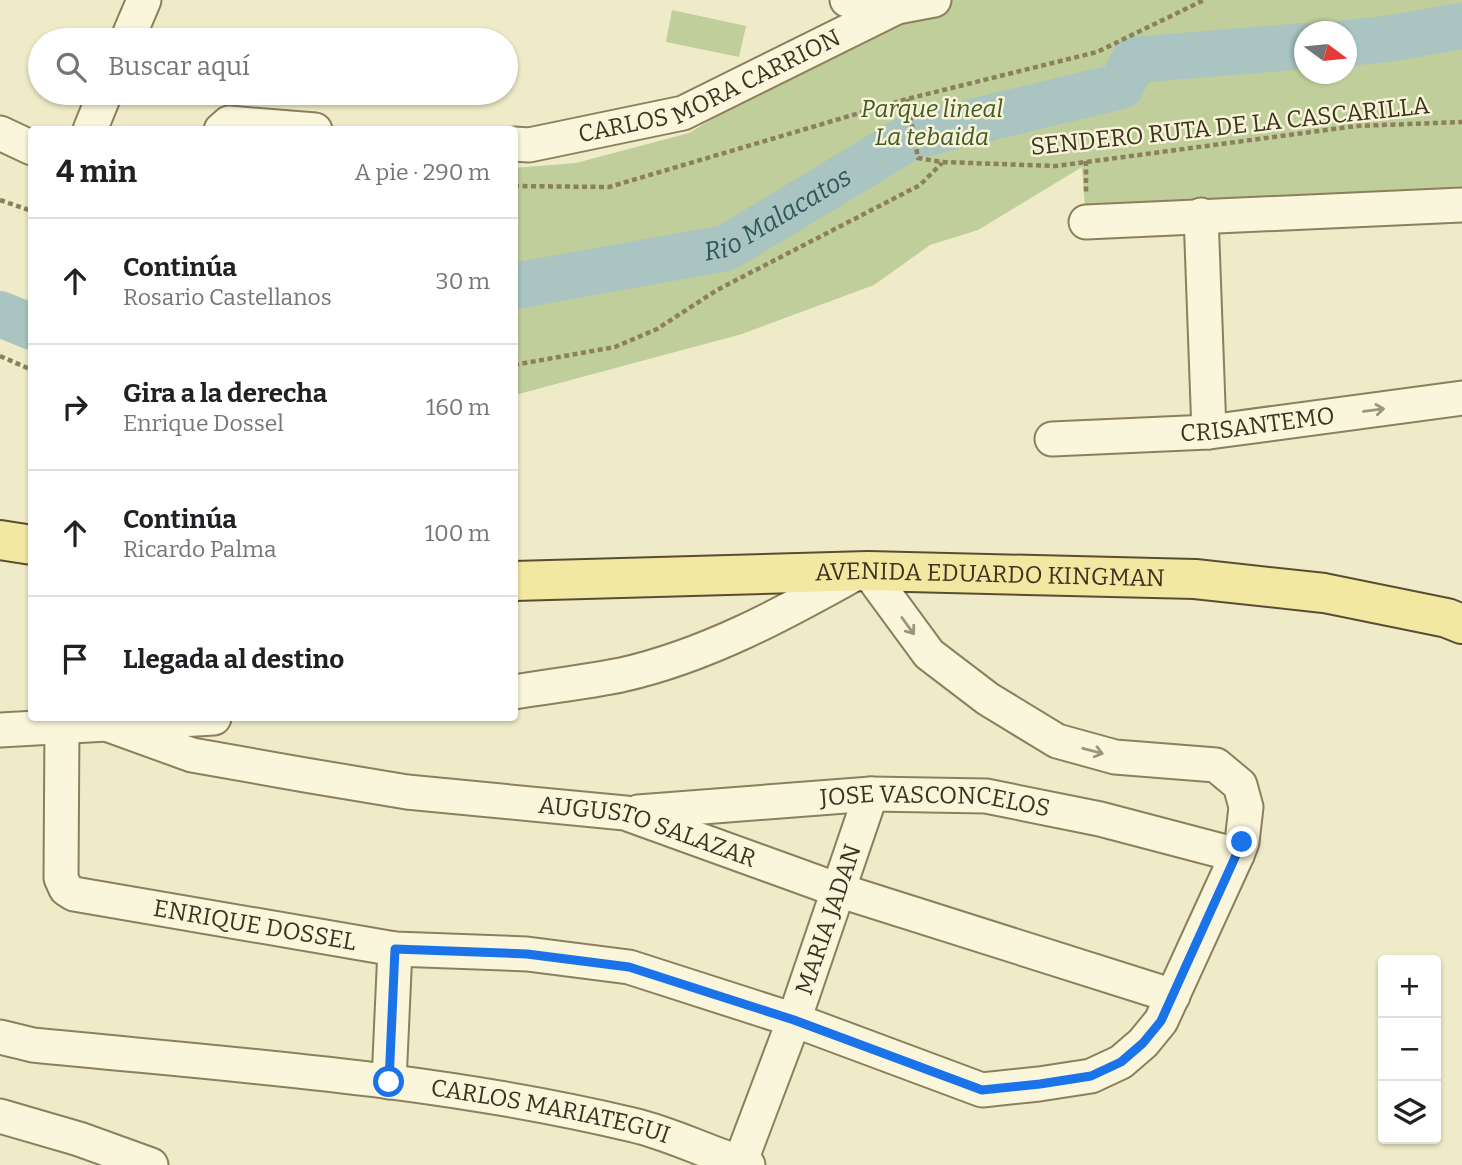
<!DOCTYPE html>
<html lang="es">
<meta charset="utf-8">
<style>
:root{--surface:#fff;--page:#f6f6f6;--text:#202124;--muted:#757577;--line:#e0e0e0}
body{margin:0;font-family:Bitter,serif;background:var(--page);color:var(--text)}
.controls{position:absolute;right:21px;bottom:21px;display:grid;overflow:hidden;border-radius:7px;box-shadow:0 2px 5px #0004}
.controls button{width:63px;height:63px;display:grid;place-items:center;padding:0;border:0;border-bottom:2px solid var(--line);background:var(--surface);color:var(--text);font:35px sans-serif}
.compass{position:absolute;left:1294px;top:21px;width:63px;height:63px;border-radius:50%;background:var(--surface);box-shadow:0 2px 5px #0004;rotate:105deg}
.stop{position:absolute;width:21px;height:21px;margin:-16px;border:5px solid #1a73e8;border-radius:50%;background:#fff}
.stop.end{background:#1a73e8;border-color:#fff;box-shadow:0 2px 7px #0008}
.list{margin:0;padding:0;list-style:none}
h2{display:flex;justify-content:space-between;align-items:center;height:91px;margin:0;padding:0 28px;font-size:30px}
h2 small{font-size:23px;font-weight:400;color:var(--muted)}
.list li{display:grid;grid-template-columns:46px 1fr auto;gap:21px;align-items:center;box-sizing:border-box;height:126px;padding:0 28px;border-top:2px solid var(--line)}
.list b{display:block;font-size:26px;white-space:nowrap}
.list p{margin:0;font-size:23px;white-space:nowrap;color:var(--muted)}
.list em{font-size:23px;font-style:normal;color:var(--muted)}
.icon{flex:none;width:38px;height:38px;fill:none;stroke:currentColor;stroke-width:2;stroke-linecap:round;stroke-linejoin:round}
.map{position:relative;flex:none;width:1462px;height:1165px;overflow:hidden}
.search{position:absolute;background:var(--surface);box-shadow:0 2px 5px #0004;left:28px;top:28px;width:490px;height:77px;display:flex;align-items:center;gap:18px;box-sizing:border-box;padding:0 24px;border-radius:38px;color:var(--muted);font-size:26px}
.panel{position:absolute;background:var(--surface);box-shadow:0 2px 5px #0004;left:28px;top:126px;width:490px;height:595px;border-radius:7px}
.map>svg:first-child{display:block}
.green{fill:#bfce9b;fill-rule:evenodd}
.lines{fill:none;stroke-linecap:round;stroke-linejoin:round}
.river{stroke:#a9c4c1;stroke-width:46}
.minor-casing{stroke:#8c7f5c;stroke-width:37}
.major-casing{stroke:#5a4c30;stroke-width:42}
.path{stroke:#8c7f5c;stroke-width:4.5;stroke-dasharray:5 3.5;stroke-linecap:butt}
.minor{stroke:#faf6dc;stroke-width:33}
.major{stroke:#f2e8a1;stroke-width:38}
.oneway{stroke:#9c947e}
.route{stroke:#1a73e8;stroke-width:9}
.labels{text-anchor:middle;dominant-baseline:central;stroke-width:5;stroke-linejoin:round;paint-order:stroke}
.street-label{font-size:24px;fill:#3d3320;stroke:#f7f4d8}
.park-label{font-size:24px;font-style:italic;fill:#435927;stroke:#f7f4d8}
.water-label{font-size:26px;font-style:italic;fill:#2f575c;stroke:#f7f4d8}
</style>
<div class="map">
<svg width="1462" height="1165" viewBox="0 0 1462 1165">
<rect width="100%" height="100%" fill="#efebc8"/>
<path class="green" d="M 934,0 L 1462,0 L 1462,205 L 1086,222 L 1082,167 L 978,230 L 930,245 L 874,285 L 742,334 L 515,395 L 514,168 L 576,163 L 689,133 L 897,7 ZM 1304,32 L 1346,32 L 1346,74 L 1304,74 Z
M 672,10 L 746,26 L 739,57 L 666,42 Z"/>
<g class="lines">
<g class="river">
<path d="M 1346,43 L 1387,39 L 1462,26"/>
<path id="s1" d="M 514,286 L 726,248 L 910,137 L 1121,86 L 1134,60 L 1304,46"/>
<path d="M 0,314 L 32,327"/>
</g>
<defs>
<g id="minor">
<path d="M 847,0 L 897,7"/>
<path d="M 127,40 L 144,0"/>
<path d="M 90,130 L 105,93"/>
<path d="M 221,130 L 229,123 L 315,130"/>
<path d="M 0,133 L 32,148"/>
<path id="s2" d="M 514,144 L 529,145 L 683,113 L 897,7 L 934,0"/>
<path d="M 1201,215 L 1209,432"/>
<path d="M 1086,222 L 1462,205"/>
<path id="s3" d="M 1052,439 L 1209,432 L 1462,398"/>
<path d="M 514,692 C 550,686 586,682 621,675 C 706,656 783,614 858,572"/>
<path id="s4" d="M 109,725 L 192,755 L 305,775 L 407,792 L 625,813 L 838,890 L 1173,996"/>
<path id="s5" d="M 62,726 L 61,878 L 66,889 L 74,894 L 395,949 L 527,954 L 629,967 L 794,1020 L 982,1090 L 1039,1084 L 1091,1076 L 1121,1062 L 1143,1043 L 1161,1021 L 1237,855 L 1242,842 L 1246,807 L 1240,785 L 1216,765 L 1115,757 L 1057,741 L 988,699 L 929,654 L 868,571"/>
<path d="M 0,730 L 214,718"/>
<path id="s6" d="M 638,812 L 871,794 L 986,796 L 1100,819 L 1237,855"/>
<path id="s7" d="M 0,1037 L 33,1045 C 233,1065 437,1078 633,1125 C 672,1134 710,1154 748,1165"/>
<path d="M 389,1082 L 395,949"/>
<path d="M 0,1116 L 79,1139 L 151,1165"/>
<path id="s8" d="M 740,1163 L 794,1020 L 871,794"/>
</g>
<g id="major">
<path d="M 0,540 L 32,545"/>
<path id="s9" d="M 514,581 L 868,571 L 1195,579 L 1324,593 L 1447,618 L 1462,624"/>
</g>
</defs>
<use href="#minor" class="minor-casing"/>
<use href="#major" class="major-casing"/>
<path class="path" d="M 907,99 L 918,158 L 942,162 L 1056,166 L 1356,126 L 1462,122
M 1086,161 L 1086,195
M 514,186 L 609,187 L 907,99 L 1097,52 L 1204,0
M 0,200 L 32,211
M 0,356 L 32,370
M 514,365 L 615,347 L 657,329 L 717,290 L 920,185 L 942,163"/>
<use href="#minor" class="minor"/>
<use href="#major" class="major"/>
</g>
<defs><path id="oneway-shaft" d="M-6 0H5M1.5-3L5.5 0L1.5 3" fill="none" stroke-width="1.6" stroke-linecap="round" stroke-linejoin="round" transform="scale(1.75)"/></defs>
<g class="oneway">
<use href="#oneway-shaft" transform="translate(1374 410) rotate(-8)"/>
<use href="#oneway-shaft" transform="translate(908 626) rotate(54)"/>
<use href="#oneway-shaft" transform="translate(1093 751) rotate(15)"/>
</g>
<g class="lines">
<path class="route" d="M 389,1082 L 395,949 L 527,954 L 629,967 L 794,1020 L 982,1090 L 1040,1084 L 1091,1076 L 1121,1062 L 1143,1043 L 1161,1021 L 1242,842"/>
</g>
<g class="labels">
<g class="street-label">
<text stroke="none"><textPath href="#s2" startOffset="206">CARLOS MORA CARRION</textPath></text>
<text transform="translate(1230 126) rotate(-6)">SENDERO RUTA DE LA CASCARILLA</text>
<text stroke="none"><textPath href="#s3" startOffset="206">CRISANTEMO</textPath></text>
<text stroke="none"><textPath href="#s9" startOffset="476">AVENIDA EDUARDO KINGMAN</textPath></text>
<text stroke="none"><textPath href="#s6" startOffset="298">JOSE VASCONCELOS</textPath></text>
<text stroke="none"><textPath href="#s4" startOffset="551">AUGUSTO SALAZAR</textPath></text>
<text stroke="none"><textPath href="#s8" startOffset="259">MARIA JADAN</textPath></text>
<text stroke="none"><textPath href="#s5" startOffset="357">ENRIQUE DOSSEL</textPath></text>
<text stroke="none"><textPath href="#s7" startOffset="556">CARLOS MARIATEGUI</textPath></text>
</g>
<g class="park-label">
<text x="932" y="109">Parque lineal<tspan x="932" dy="28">La tebaida</tspan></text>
</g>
<g class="water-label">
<text stroke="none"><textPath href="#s1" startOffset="276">Rio Malacatos</textPath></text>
</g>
</g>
</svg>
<div class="controls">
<button>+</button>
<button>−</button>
<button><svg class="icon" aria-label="layers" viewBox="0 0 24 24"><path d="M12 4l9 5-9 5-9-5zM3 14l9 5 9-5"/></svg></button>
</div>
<svg class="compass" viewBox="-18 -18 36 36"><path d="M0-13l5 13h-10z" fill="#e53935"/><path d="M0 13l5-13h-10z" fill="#757577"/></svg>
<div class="stop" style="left:389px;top:1082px"></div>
<div class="stop end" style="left:1242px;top:842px"></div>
<div class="search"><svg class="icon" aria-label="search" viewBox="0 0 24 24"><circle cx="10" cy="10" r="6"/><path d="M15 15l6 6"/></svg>Buscar aquí</div>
<section class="panel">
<h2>4 min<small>A pie · 290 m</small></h2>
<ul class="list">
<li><svg class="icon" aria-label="ahead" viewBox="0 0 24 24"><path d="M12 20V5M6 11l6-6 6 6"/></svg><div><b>Continúa</b><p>Rosario Castellanos</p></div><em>30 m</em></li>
<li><svg class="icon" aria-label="right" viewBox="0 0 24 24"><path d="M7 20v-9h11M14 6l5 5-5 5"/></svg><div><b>Gira a la derecha</b><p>Enrique Dossel</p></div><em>160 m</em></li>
<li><svg class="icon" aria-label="ahead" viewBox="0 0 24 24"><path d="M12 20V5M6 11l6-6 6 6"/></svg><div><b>Continúa</b><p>Ricardo Palma</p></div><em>100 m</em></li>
<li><svg class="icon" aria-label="arrive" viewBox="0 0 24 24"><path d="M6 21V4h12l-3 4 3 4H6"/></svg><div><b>Llegada al destino</b></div></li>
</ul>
</section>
</div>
